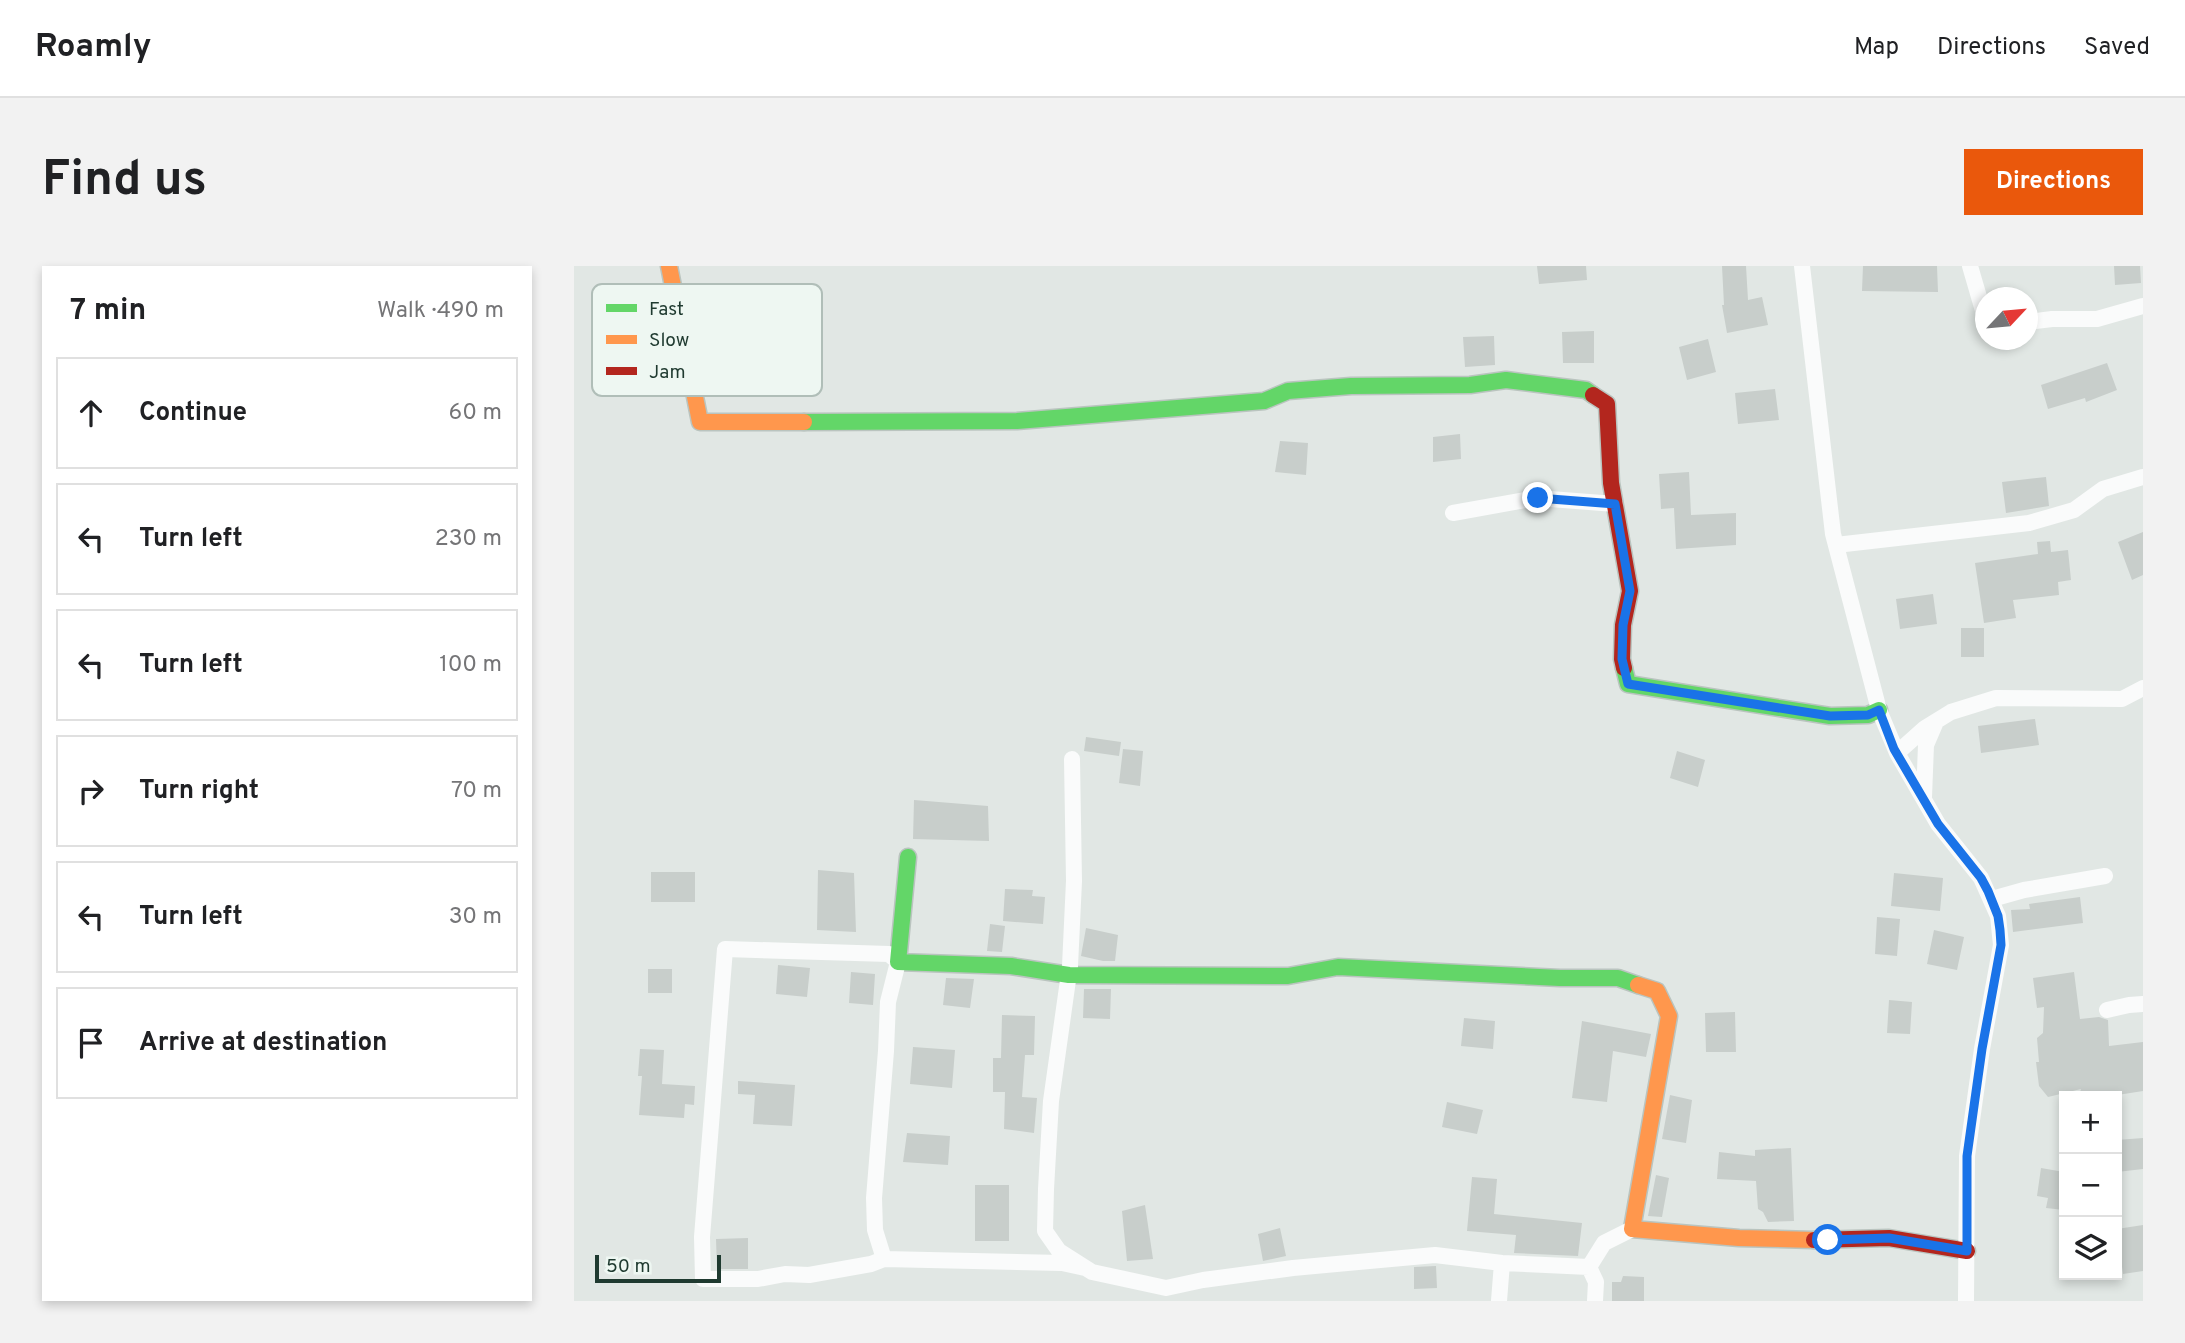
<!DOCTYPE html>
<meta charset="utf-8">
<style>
:root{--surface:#fff;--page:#f2f2f2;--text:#202124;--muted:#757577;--line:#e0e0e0;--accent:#ea580c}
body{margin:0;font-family:Overpass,sans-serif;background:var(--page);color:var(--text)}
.controls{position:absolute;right:21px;bottom:21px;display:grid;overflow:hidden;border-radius:0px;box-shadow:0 4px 10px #0003}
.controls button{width:63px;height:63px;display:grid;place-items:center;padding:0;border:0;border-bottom:2px solid var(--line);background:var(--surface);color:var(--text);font:35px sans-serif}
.compass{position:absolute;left:1401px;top:21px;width:63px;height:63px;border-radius:50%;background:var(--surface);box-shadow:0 4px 10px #0003;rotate:64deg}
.scale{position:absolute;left:21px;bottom:18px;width:126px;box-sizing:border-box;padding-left:7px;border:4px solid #1f3a30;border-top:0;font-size:19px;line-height:24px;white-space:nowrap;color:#1f3a30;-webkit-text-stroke:5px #eef7f2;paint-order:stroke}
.stop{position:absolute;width:21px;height:21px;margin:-16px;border:5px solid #1a73e8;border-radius:50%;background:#fff}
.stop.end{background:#1a73e8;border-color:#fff;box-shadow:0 2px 7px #0008}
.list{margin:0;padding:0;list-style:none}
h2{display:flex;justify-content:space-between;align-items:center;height:91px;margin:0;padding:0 28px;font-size:30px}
h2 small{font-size:23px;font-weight:400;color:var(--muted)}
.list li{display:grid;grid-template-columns:46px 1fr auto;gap:21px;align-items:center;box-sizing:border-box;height:112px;margin:0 14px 14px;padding:0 14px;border:2px solid var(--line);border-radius:0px}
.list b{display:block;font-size:26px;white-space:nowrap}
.list em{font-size:23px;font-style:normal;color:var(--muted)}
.icon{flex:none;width:38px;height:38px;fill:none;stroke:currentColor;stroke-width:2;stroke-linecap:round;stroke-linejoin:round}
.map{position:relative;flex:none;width:1569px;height:1035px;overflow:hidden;border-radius:0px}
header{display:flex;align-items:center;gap:42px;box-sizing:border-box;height:98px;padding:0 35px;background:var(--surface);border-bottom:2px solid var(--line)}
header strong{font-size:33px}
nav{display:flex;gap:38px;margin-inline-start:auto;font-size:24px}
.intro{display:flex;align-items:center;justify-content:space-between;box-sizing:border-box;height:168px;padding:0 42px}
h1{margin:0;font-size:49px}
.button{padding:18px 32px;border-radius:0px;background:var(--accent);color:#fff;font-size:24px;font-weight:700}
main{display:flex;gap:42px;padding:0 42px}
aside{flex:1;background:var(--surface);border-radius:0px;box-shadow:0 4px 10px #0003}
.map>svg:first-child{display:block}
.building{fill:#c8cecb}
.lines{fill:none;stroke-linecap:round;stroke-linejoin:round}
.fast-casing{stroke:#bac4bf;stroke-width:19}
.slow-casing{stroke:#bac4bf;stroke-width:19}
.jam-casing{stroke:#bac4bf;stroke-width:19}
.street{stroke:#fafbfb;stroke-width:16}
.fast{stroke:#63d668;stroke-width:16}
.slow{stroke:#ff974d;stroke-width:16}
.jam{stroke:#b3261e;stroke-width:16}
.route{stroke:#1a73e8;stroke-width:9}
.key{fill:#eef7f2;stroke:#b0beb8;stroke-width:2}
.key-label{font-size:19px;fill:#1f3a30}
</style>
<header>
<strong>Roamly</strong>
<nav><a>Map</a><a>Directions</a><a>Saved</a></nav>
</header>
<div class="intro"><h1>Find us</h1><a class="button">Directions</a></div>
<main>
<aside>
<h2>7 min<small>Walk · 490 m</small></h2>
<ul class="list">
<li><svg class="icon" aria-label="ahead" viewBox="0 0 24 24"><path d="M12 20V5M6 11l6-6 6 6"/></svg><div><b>Continue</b></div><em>60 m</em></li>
<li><svg class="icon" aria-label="left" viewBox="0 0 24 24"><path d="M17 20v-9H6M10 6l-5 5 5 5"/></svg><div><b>Turn left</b></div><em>230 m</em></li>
<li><svg class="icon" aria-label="left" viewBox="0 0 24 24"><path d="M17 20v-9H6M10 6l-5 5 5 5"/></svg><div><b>Turn left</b></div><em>100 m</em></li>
<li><svg class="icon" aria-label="right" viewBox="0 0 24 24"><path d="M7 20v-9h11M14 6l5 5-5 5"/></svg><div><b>Turn right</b></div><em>70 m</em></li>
<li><svg class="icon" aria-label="left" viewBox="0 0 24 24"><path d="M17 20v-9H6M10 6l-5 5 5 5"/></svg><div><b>Turn left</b></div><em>30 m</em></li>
<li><svg class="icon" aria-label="arrive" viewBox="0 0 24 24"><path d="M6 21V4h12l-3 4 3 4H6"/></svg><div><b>Arrive at destination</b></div></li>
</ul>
</aside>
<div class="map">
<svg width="1569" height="1035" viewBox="0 0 1569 1035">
<rect width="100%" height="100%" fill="#e1e7e4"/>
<path class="building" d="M 963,0 L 1012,0 L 1013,14 L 965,18 Z
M 1148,0 L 1172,0 L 1174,34 L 1188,31 L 1194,59 L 1153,67 L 1148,39 L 1150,39 Z
M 1289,0 L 1363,0 L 1364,26 L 1288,25 Z
M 1540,0 L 1566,0 L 1567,17 L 1541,19 Z
M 1020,65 L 1020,97 L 989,97 L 988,66 Z
M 920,70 L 921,99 L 891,101 L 889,71 Z
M 1134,73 L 1142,106 L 1113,114 L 1105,81 Z
M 1533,97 L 1543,124 L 1512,136 L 1511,132 L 1474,143 L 1467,119 Z
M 1201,123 L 1205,154 L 1164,158 L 1161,127 Z
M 886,168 L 887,193 L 859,196 L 859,171 Z
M 706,175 L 734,177 L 732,209 L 701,206 Z
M 1115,206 L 1117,249 L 1162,247 L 1162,279 L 1102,283 L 1100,242 L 1087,243 L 1085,208 Z
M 1472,211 L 1475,240 L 1432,247 L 1428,216 Z
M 1569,266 L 1569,309 L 1558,314 L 1544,276 Z
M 1476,275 L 1477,286 L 1494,284 L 1497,314 L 1484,316 L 1485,329 L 1439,334 L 1442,352 L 1410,357 L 1401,297 L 1464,288 L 1463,276 Z
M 1359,328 L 1363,358 L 1326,363 L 1322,333 Z
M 1387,362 L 1410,362 L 1410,391 L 1387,391 Z
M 1461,453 L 1465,479 L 1407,487 L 1404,460 Z
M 512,471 L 547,476 L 545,490 L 510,485 Z
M 549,483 L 569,485 L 566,520 L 545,517 Z
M 1103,485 L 1131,494 L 1124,521 L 1096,512 Z
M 340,534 L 414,540 L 415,575 L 339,573 Z
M 244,604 L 280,607 L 282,666 L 243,664 Z
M 77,606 L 121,606 L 121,636 L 77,636 Z
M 1320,607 L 1369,612 L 1366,645 L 1317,640 Z
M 431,623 L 459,624 L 458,630 L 471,631 L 469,658 L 429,655 Z
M 1506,631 L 1509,657 L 1439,666 L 1437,644 L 1456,643 L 1455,638 Z
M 1303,651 L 1326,653 L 1323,690 L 1301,688 Z
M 416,658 L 431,660 L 428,686 L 413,685 Z
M 512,662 L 544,669 L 541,695 L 529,695 L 507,690 Z
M 1360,664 L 1390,671 L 1383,704 L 1353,698 Z
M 204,699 L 236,702 L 233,731 L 202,728 Z
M 74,703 L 98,703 L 98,727 L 74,727 Z
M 277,706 L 301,708 L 299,739 L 275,737 Z
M 1500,706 L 1506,753 L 1525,751 L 1534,754 L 1535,780 L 1569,776 L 1569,825 L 1537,830 L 1505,830 L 1507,823 L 1474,831 L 1465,820 L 1462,796 L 1465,796 L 1463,772 L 1469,767 L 1470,741 L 1463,742 L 1459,712 Z
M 372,712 L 400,713 L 396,742 L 369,739 Z
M 510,723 L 537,723 L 536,753 L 509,752 Z
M 1315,734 L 1338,736 L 1336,768 L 1313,767 Z
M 1161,746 L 1162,786 L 1132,786 L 1131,747 Z
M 428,749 L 461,750 L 460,789 L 451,789 L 448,831 L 463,832 L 460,867 L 430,863 L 431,826 L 419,826 L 419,792 L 427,792 Z
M 890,752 L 921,755 L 919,783 L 887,780 Z
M 1008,755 L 1077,768 L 1072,791 L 1039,785 L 1033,836 L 998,832 Z
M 339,781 L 381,784 L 378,822 L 336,818 Z
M 66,783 L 90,784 L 88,818 L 121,820 L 120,839 L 111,838 L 110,852 L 65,849 L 68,810 L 64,810 Z
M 164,815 L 221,819 L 218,860 L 179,858 L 181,829 L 164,828 Z
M 1096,829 L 1118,834 L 1112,877 L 1088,873 Z
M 873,836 L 909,844 L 903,868 L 868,861 Z
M 333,867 L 376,870 L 374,899 L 329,896 Z
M 1569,872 L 1569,903 L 1543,906 L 1543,874 Z
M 1217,882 L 1220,955 L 1194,956 L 1189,946 L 1184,943 L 1182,915 L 1143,913 L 1145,886 L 1181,890 L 1181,884 Z
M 1467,902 L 1490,906 L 1490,944 L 1472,942 L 1474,932 L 1463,930 Z
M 1082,909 L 1095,912 L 1088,951 L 1074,950 Z
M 898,911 L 923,913 L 920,948 L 1008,957 L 1004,990 L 940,987 L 942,969 L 893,965 Z
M 401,919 L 435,919 L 435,975 L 401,975 Z
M 571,939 L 579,993 L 553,995 L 548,945 Z
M 1569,959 L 1569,1005 L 1549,1008 L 1543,963 Z
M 706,962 L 712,990 L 689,995 L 684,968 Z
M 174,972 L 174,1003 L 143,1003 L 142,973 Z
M 862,1000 L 863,1022 L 840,1023 L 840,1001 Z
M 1049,1010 L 1070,1011 L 1070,1035 L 1038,1035 L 1038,1016 L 1047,1016 Z"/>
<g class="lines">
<defs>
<path id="fast" d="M 230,156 L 443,155 L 690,135 L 714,125 L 777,120 L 896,119 L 932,114 L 1012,124 L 1019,129
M 1050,402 L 1054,418 L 1256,450 L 1294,449 L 1305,444
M 334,591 L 324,696 L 437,700 L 495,709 L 714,710 L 764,701 L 986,712 L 1044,712 L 1064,719"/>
<path id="slow" d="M 95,0 L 126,156 L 230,156
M 1064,719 L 1083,725 L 1095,750 L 1058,963 L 1165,972 L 1240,974"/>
<path id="jam" d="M 1019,129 L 1033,138 L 1037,217 L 1056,325 L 1049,359 L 1048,393 L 1050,402
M 1240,974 L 1315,972 L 1393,985"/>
</defs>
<use href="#fast" class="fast-casing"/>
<use href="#slow" class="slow-casing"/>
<use href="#jam" class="jam-casing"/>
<path class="street" d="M 1228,0 L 1259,268 L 1305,444 L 1323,487 L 1364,558 L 1407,612 L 1424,650 L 1427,679 L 1408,783 L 1393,890 L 1392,1035
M 1396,0 L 1412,55
M 1454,56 L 1478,53 L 1523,53 L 1569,40
M 879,247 L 963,232 L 1041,238
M 1262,279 L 1455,257 L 1500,244 L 1529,223 L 1569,211
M 1323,487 L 1351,462 L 1377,446 L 1422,432 L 1548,433 L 1569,422
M 498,493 L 500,615 L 496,700 L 477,835 L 472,923 L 471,965 L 485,985 L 518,1006 L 592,1022 L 629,1014 L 719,1002 L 861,989 L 928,997 L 1015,1001 L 1030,977 L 1058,963
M 1350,531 L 1352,479 L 1361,458
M 1418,633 L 1450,624 L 1531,610
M 1533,744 L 1555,739 L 1569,738
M 310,993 L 297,998 L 235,1009 L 211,1008 L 184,1013 L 129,1013 L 128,971 L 151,683 L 315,688 L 324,696 L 314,736 L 312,785 L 300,932 L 301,964 L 310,993 L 488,997 L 511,1002
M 1015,1001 L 1022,1016 L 1021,1035
M 925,1035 L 928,997"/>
<use href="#fast" class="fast"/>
<use href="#slow" class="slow"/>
<use href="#jam" class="jam"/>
</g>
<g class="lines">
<path class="route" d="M 964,232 L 1041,238 L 1056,325 L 1049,359 L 1048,393 L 1054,418 L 1256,450 L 1294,449 L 1305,444 L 1320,483 L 1364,558 L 1407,612 L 1414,625 L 1424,650 L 1426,664 L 1427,679 L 1408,783 L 1393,890 L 1393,985 L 1315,972 L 1254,974"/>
</g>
<rect x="18" y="18" width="230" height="112" rx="10" class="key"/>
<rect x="32" y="38" width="31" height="8" fill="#63d668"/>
<rect x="32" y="69" width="31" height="9" fill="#ff974d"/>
<rect x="32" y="101" width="31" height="8" fill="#b3261e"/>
<g class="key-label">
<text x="75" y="49">Fast</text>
<text x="75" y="80">Slow</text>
<text x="75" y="112">Jam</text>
</g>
</svg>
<div class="controls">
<button>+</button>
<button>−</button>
<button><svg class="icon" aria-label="layers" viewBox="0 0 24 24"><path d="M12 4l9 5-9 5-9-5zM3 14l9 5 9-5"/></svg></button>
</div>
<svg class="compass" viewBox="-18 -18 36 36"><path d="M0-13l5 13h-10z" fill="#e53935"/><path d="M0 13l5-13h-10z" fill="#757577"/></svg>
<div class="scale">50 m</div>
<div class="stop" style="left:1254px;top:974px"></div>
<div class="stop end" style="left:964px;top:232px"></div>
</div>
</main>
